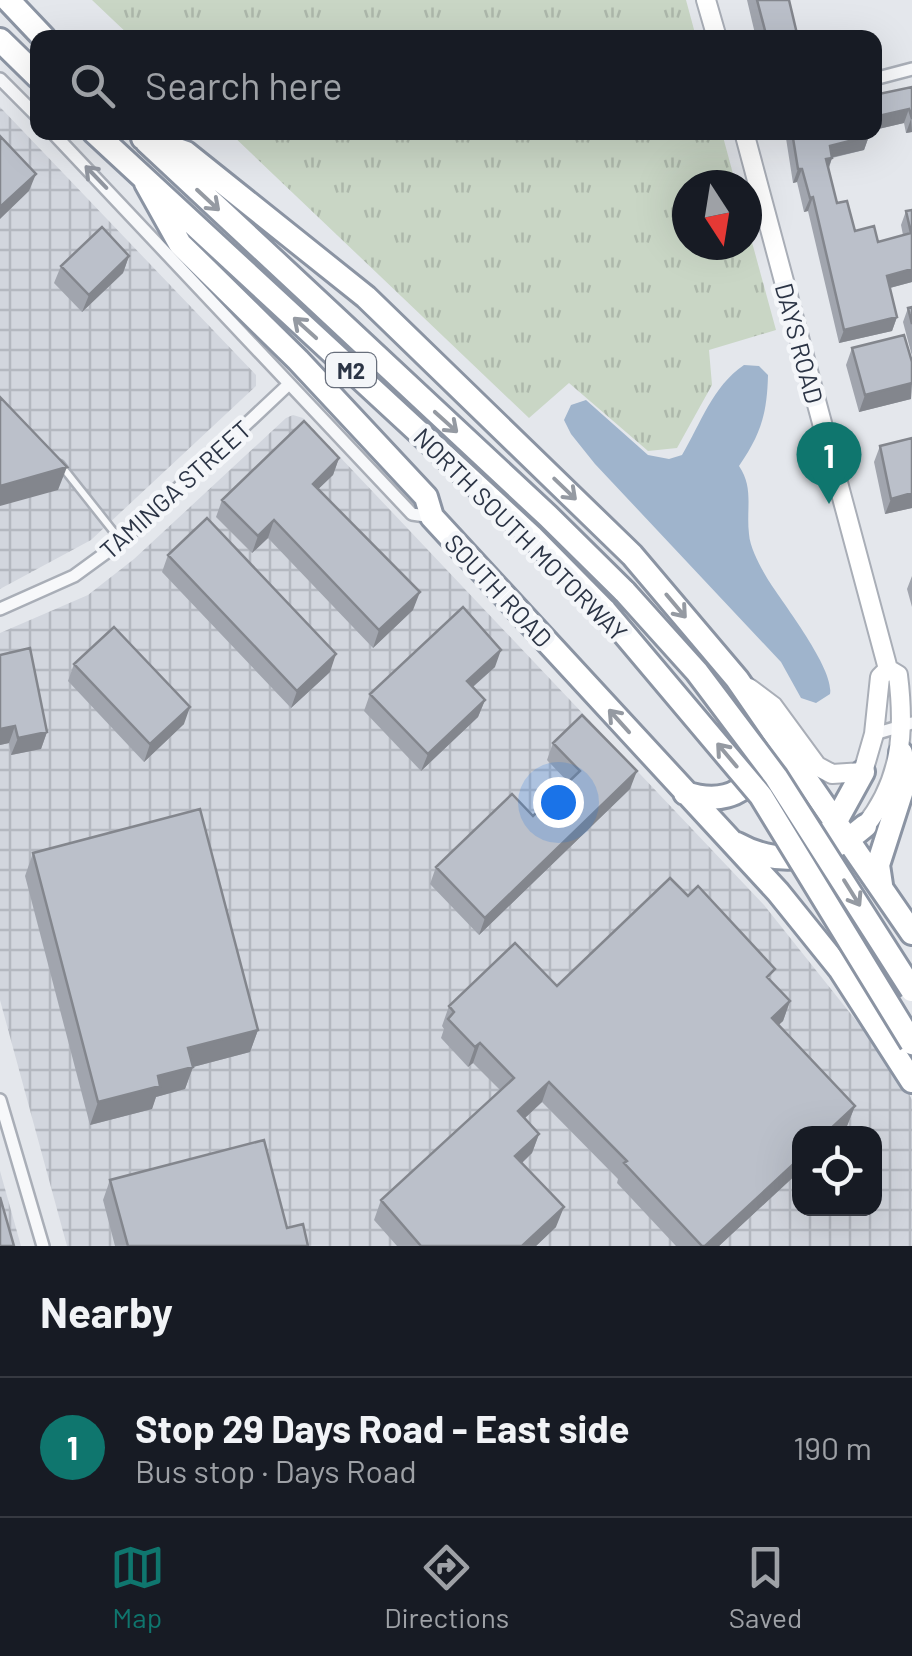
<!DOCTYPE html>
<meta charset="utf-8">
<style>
:root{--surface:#171b24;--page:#20242c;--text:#f1f3f6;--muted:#9ea1a6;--line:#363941;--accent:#0f766e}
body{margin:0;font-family:Barlow,sans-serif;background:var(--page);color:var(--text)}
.controls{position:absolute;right:30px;bottom:30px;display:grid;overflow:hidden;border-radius:20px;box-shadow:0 10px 40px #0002}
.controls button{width:90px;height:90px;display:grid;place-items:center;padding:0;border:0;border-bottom:2px solid var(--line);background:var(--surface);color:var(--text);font:50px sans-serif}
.compass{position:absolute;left:672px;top:170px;width:90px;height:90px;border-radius:50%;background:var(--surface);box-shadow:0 10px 40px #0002;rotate:168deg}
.you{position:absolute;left:558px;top:802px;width:35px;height:35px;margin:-25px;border:8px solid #fff;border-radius:50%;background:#1a73e8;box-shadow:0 0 0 15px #1a73e833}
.badge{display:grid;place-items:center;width:65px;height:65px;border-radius:50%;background:var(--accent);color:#fff;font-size:32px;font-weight:700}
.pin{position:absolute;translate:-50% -82px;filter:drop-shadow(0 2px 5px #0008)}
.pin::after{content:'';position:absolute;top:52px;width:35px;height:30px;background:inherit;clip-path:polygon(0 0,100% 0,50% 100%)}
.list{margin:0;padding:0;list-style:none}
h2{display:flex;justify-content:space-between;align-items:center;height:130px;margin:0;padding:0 40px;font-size:42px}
h2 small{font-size:32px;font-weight:400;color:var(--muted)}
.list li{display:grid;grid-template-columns:65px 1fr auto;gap:30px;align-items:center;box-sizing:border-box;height:140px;padding:0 40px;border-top:2px solid var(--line)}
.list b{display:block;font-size:38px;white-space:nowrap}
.list p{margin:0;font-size:32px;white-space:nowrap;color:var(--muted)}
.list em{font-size:32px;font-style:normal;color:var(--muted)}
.icon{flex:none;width:55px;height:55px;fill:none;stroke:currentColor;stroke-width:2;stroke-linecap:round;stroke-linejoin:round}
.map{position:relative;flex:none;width:912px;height:1246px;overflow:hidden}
.search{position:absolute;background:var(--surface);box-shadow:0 10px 40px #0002;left:30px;right:30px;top:30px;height:110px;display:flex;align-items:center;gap:25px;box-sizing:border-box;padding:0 35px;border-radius:20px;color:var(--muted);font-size:38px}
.sheet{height:270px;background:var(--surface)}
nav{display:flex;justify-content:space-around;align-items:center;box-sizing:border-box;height:140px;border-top:2px solid var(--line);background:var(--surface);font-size:28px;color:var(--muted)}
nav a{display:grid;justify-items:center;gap:5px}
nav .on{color:var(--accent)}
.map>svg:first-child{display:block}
.industrial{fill:url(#industrial-grid);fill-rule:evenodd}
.grass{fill:url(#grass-tufts)}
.water{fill:#9fb4cc}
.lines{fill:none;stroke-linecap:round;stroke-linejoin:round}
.lane-casing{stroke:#a9aeb7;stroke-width:11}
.street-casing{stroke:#a9aeb7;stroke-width:16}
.secondary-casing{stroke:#a9aeb7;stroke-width:22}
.highway-casing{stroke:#8b94a3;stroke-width:28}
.lane{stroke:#f7f8fa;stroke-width:6}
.street{stroke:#f7f8fa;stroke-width:11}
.secondary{stroke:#fff;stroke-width:18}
.highway{stroke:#fff;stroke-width:22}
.highway-bridge-casing{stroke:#8b94a3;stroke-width:28;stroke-linecap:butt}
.highway-bridge{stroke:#fff;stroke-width:22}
.wall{fill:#a1a5ae}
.shaded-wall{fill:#83868d}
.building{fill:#bbc0ca;stroke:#83868d;stroke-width:2.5}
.oneway{stroke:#9196a0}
.oneway2{stroke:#959aa2}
.labels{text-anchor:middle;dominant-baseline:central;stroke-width:9;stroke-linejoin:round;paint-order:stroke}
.shield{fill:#f4f6f9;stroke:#676e7b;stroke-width:2.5}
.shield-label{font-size:22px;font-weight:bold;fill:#2b3445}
.street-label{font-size:25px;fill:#2b3445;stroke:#f4f6f9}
</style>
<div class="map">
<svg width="912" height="1246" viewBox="0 0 912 1246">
<defs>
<pattern id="industrial-grid" width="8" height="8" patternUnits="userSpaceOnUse" patternTransform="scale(2.5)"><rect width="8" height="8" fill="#d2d6de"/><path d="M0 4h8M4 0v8" fill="none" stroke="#b4b8c0"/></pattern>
<pattern id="grass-tufts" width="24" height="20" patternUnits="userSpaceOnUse" patternTransform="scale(2.5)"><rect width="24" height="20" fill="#c9d6c5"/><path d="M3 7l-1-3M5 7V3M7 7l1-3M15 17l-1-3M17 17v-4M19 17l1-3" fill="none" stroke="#adb8ab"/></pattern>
</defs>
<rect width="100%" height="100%" fill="#e4e7ec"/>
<path class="industrial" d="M 0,107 L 256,375 L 256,386 L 91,540 L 0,589 Z
M 293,415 L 303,418 L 764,905 L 901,1077 L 912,1100 L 912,1246 L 67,1246 L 0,1000 L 0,633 L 88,595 L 134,559 L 286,418 ZM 800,1134 L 874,1134 L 874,1208 L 800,1208 Z
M 0,1171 L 21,1246 L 0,1246 Z"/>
<path class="grass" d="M 92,0 L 686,0 L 696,37 L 131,37 Z
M 230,133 L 722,133 L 736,185 L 687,185 L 687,245 L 747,245 L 747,224 L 776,330 L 709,350 L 712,385 L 677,448 L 648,451 L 569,383 L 529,418 Z"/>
<path class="water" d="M 744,365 L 759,366 L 768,375 C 767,414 761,434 739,466 C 754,488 746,508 749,534 C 750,548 760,566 767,578 C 781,601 835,669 830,694 L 816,703 L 801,698 L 781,662 L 595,464 L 571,434 L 564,420 L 571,405 L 586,400 L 648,455 L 669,459 L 682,455 C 701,423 712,387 744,365 Z"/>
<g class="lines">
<defs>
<path id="lane" d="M 60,464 L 121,541"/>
<path id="street" d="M 0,79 L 38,117
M 874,79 L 912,69
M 52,132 L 412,514 L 432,517
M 0,609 L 74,576 L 122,541 L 289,384
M 874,734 L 912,723
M 0,1100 L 43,1246"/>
<path id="secondary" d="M 706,0 L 717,38
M 744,132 L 888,669 L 898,675 C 905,731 902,780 865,826
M 749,688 L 773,706 L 817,766 L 832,774 L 863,772 L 874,734 L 880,677 L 888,669"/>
<path id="highway" d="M 8,0 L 44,38
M 0,40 L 38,77
M 94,132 L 531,536 L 605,611
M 143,138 L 186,153 L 366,297 L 632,555 L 737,679 L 912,933
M 147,142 L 548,516 L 625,592
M 146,183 L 180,244 L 298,360 L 426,497 L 432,517 L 778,892 L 840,969 L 912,1081
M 685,793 C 715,803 742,798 759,770
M 830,832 L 863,772
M 737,844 C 782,869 828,858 865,826
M 881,885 L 878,865 L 903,787 L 901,753"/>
</defs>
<use href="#lane" class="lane-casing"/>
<use href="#street" class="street-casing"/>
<use href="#secondary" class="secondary-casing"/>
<use href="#highway" class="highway-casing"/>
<use href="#lane" class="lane"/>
<use href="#street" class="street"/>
<use href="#secondary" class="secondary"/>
<use href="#highway" class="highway"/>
<defs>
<path id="highway-bridge" d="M 625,592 L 697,672 L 776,777 L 912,990
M 605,611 L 761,796 L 912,1043"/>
</defs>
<use href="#highway-bridge" class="highway-bridge-casing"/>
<use href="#highway-bridge" class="highway-bridge"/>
</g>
<path class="wall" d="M 747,0 L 789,0 L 798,38 L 756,38 Z
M 912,87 L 912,132 L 906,133 L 904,123 L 874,130 L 874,95 Z
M 785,132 L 868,132 L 869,136 L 864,150 L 832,158 L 829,168 L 837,203 L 855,231 L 878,242 L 903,235 L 901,225 L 906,211 L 912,210 L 912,282 L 890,288 L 897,317 L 892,331 L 839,343 L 808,211 L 804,212 L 797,182 L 793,183 Z
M 129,256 L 123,273 L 82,312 L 54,283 L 61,266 Z
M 912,307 L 912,356 L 903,322 L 908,308 Z
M 852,348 L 912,362 L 911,399 L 859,412 L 846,365 Z
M 912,438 L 912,508 L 885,514 L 874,462 L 880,446 Z
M 339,458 L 333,475 L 318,489 L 413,610 L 373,648 L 268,538 L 252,553 L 216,517 L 222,500 Z
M 168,555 L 330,672 L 291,708 L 162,572 Z
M 912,576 L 912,607 L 907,589 Z
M 0,655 L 47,732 L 41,749 L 11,755 L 9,743 L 0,745 Z
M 74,664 L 184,724 L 144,762 L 68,681 Z
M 495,667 L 473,687 L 485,700 L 478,717 L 421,771 L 364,711 L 370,694 Z
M 553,743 L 630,789 L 479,935 L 430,884 L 436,867 L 533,816 L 568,782 L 547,760 Z
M 33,853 L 258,1030 L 250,1052 L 193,1067 L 185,1089 L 156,1097 L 152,1109 L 90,1125 L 25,876 Z
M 771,981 L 790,1001 L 783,1021 L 778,1025 L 855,1106 L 847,1126 L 719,1246 L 676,1246 L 617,1183 L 618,1179 L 542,1102 L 525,1118 L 539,1134 L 532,1153 L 522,1163 L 556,1227 L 536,1246 L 397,1246 L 374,1220 L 381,1200 L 500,1090 L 473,1063 L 468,1067 L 441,1038 L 444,1029 L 442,1026 L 449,1006 L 557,986 Z
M 110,1180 L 287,1228 L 308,1246 L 115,1246 L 103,1200 Z"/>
<path class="shaded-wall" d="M 909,109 L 904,123 L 874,130 L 874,117 Z
M 911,119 L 912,132 L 906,133 Z
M 869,136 L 864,150 L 829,158 L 832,158 L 827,172 L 821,173 L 830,146 Z
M 798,169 L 802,169 L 797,182 L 793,183 Z
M 36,174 L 29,191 L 0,219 L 0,207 Z
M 813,197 L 808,211 L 804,212 L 810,198 Z
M 129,256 L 123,273 L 82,312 L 89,295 Z
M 912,269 L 912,282 L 882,290 L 887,276 Z
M 897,317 L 892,331 L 839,343 L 844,330 Z
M 912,383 L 911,399 L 859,412 L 865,395 Z
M 339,458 L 333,475 L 306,501 L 313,484 Z
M 67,467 L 58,490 L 0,506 L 0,486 Z
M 912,493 L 912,508 L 885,514 L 891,499 Z
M 274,520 L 268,538 L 252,553 L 258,536 Z
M 420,592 L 413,610 L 373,648 L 379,630 Z
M 501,650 L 495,667 L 460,698 L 467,681 Z
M 336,654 L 330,672 L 291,708 L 297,691 Z
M 485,700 L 478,717 L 421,771 L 428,754 Z
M 190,707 L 184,724 L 144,762 L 150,744 Z
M 15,726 L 9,743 L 0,745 L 0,729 Z
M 47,732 L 41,749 L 11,755 L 18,738 Z
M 637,771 L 630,789 L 479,935 L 485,918 Z
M 790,1001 L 783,1021 L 765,1038 L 772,1018 Z
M 258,1030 L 250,1052 L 193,1067 L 185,1089 L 156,1097 L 152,1109 L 90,1125 L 98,1102 L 188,1048 Z
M 480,1043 L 473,1063 L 468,1067 L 475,1047 Z
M 549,1082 L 542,1102 L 511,1131 L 518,1111 Z
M 855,1106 L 847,1126 L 839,1134 L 825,1134 Z
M 539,1134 L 532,1153 L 508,1176 L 515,1156 Z
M 800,1158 L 800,1171 L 719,1246 L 705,1246 Z
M 564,1207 L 556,1227 L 536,1246 L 522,1246 Z"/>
<path class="building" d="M 757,0 L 789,0 L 798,38 L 767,38 Z
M 912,87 L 912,119 L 909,109 L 874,117 L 874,95 Z
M 792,132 L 868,132 L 869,136 L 830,146 L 832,158 L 826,159 L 837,203 L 847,201 L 855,231 L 874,226 L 878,242 L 911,233 L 906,211 L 912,210 L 912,269 L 887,276 L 897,317 L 844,330 L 813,197 L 810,198 L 802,169 L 798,169 Z
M 0,136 L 36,174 L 0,207 Z
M 102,227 L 129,256 L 89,295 L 61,266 Z
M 912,307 L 912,324 L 908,308 Z
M 904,335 L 912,362 L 912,383 L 865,395 L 852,348 Z
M 0,397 L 67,467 L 0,486 Z
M 304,421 L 339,458 L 313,484 L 420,592 L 379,630 L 274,520 L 258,536 L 222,500 Z
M 912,438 L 912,493 L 891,499 L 880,446 Z
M 207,518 L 336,654 L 297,691 L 168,555 Z
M 463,607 L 501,650 L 467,681 L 485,700 L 428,754 L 370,694 Z
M 114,627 L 190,707 L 150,744 L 74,664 Z
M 30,648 L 47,732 L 18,738 L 15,726 L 0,729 L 0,655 Z
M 582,715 L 637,771 L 485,918 L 436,867 L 512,794 L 533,816 L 580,771 L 553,743 Z
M 200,809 L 258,1030 L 188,1048 L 193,1067 L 158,1076 L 160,1086 L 98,1102 L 33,853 Z
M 670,878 L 688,896 L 698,886 L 775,969 L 767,977 L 790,1001 L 772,1018 L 855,1106 L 825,1134 L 800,1134 L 800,1158 L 705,1246 L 702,1246 L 624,1163 L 627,1161 L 549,1082 L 518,1111 L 539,1134 L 515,1156 L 564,1207 L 522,1246 L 421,1246 L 381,1200 L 514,1078 L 480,1043 L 475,1047 L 448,1019 L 454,1012 L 449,1006 L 515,943 L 557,986 Z
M 264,1140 L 287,1228 L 303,1224 L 308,1246 L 128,1246 L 110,1180 Z
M 0,1197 L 14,1246 L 0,1246 Z"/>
<defs><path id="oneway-shaft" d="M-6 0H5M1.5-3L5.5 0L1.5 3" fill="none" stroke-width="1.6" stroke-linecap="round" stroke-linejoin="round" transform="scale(2.5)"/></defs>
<use class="oneway" href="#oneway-shaft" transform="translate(96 177) rotate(-134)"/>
<g class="oneway2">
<use href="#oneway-shaft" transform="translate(208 200) rotate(43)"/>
<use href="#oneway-shaft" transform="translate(305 328) rotate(-138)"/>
<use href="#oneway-shaft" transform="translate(446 422) rotate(42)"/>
<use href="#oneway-shaft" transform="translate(565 489) rotate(44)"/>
<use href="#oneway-shaft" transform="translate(676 606) rotate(50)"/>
<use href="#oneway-shaft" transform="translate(619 721) rotate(-132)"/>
<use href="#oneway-shaft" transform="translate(727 755) rotate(-130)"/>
<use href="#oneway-shaft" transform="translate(852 893) rotate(58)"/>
</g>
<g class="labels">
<rect class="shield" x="326" y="353" width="50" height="34" rx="8"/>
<g class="shield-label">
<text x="351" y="370">M2</text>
</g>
<g class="street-label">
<text transform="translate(800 343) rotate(75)">DAYS ROAD</text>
<text transform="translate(175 489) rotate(-42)">TAMINGA STREET</text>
<text transform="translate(521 534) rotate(45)">NORTH SOUTH MOTORWAY</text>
<text transform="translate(499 590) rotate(47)">SOUTH ROAD</text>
</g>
</g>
</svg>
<div class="controls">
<button><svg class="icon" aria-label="locate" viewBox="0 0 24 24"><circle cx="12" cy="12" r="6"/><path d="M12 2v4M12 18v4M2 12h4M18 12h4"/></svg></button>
</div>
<svg class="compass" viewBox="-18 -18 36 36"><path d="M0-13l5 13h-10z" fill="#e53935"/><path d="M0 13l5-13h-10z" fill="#9ea1a6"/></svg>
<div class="you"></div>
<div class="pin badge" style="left:829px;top:504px">1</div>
<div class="search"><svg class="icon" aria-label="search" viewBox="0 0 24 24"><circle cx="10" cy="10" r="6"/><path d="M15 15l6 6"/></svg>Search here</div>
</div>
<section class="sheet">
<h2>Nearby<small></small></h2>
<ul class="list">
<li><span class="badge">1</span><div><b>Stop 29 Days Road - East side</b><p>Bus stop · Days Road</p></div><em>190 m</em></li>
</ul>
</section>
<nav>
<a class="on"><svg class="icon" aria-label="map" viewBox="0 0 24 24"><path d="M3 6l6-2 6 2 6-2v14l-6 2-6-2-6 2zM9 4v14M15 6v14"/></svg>Map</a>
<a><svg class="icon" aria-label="directions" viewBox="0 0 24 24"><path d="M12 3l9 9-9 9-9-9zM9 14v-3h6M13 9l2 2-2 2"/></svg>Directions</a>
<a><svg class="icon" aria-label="saved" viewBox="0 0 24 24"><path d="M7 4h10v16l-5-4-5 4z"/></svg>Saved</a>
</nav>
